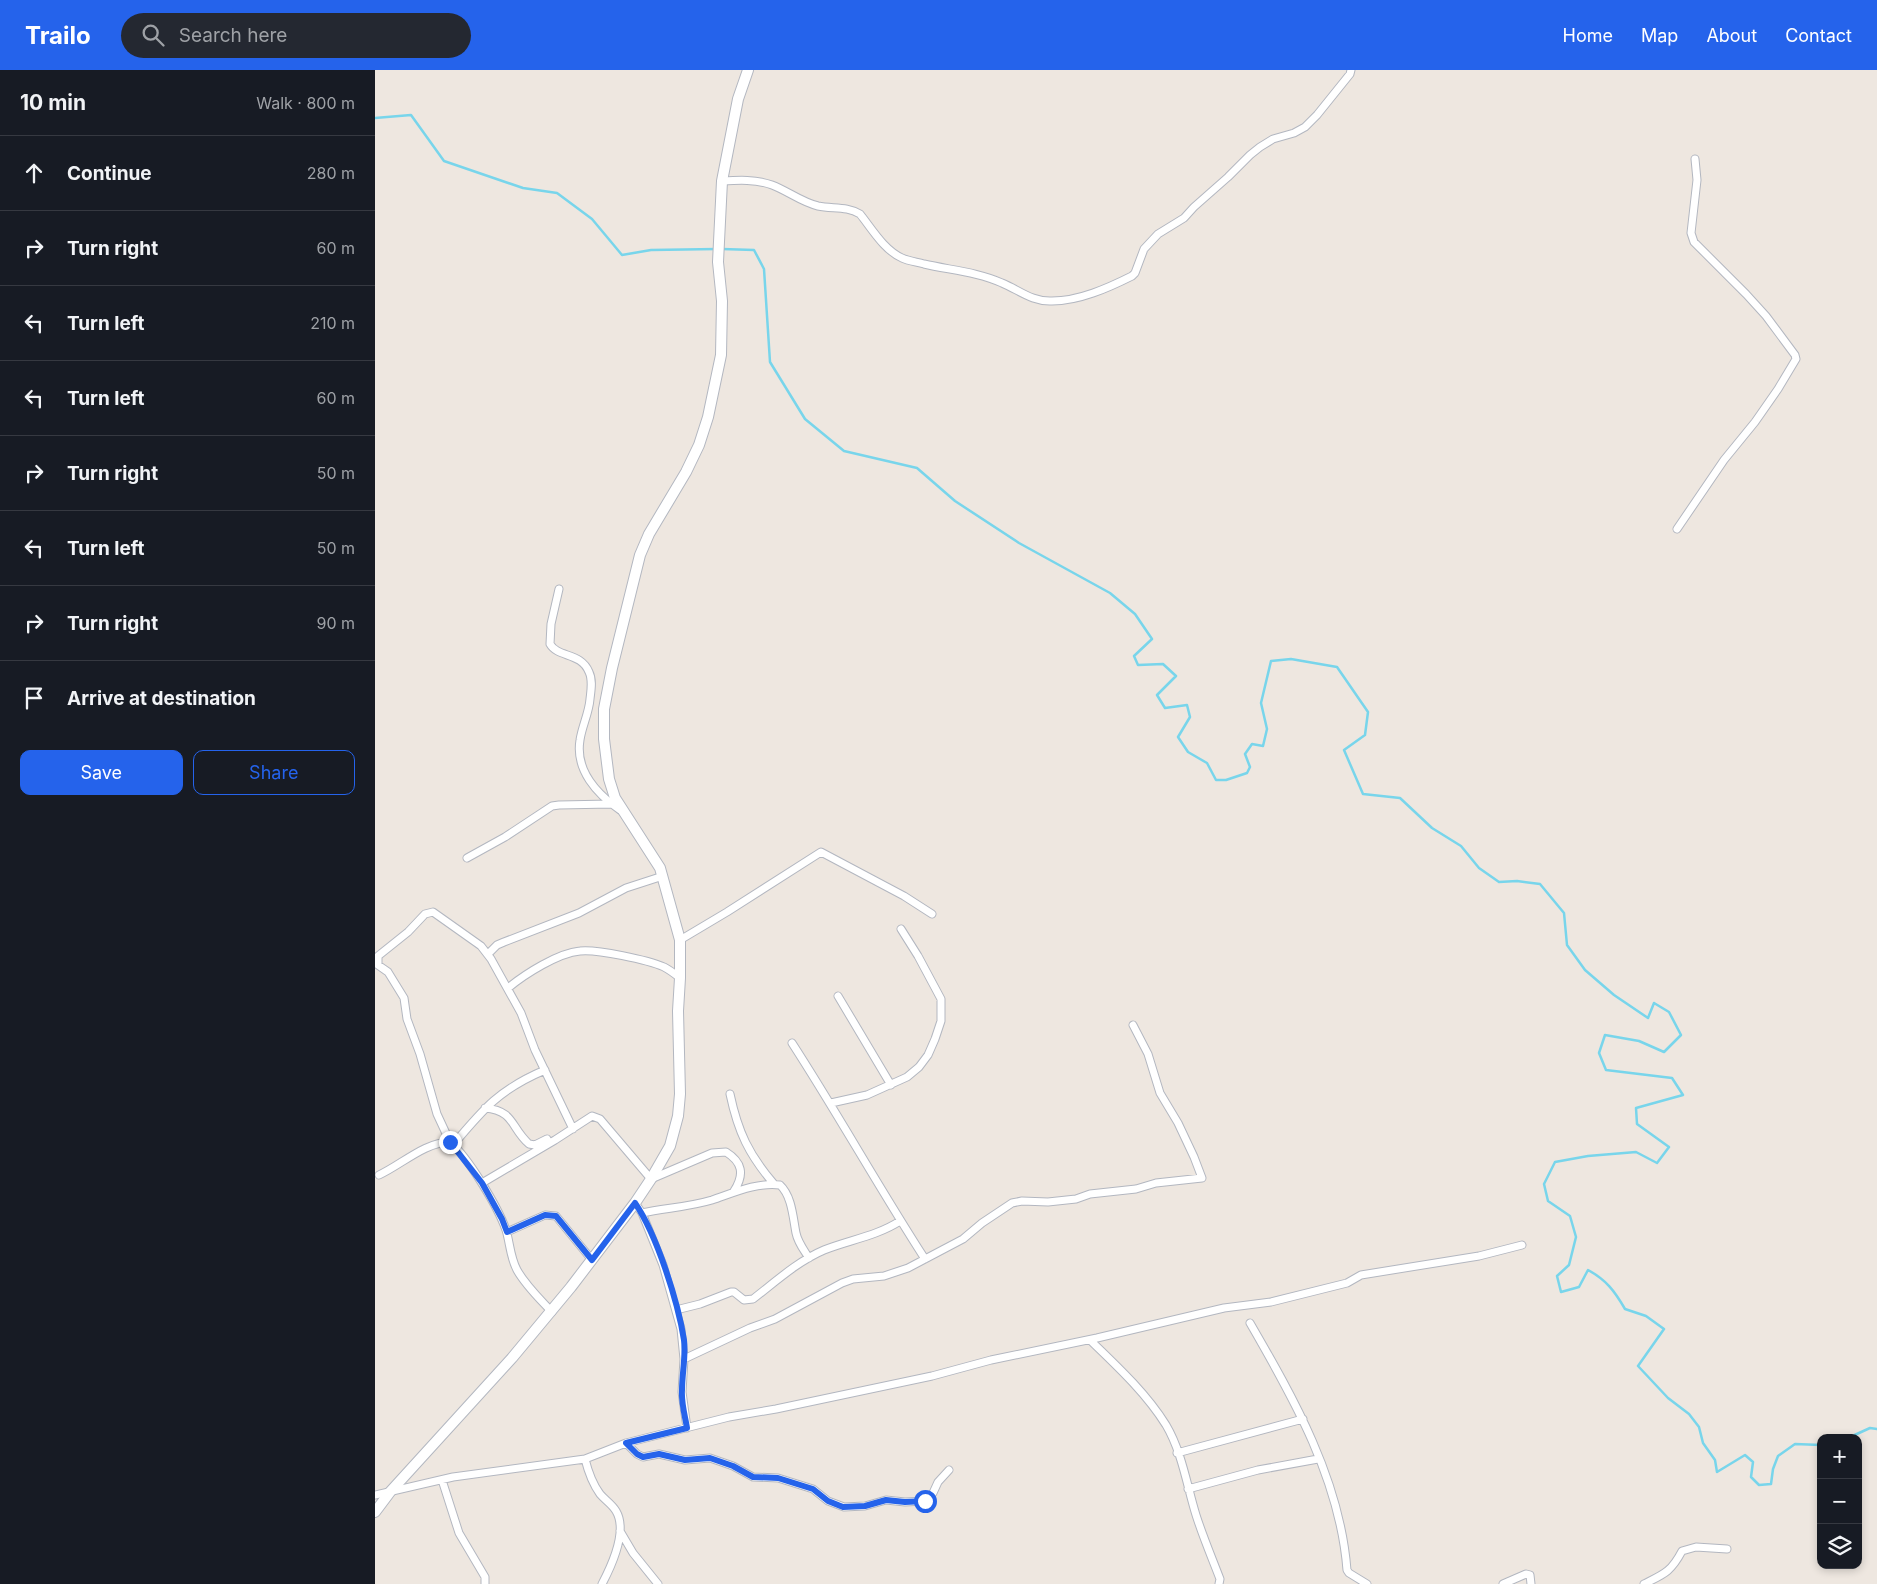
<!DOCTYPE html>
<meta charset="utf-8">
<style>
:root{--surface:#171b24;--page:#242831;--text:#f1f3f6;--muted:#9ea1a6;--line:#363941;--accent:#2563eb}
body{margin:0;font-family:Inter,sans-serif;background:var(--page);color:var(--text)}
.controls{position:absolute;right:15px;bottom:15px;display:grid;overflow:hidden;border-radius:10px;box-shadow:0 2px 8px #0003}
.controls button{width:45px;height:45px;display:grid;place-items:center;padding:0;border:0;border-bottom:1px solid var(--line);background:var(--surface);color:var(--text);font:25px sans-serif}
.stop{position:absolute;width:15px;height:15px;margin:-11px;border:4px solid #2563eb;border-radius:50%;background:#fff}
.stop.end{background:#2563eb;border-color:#fff;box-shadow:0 1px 5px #0008}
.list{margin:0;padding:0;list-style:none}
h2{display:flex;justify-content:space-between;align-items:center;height:65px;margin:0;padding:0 20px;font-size:21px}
h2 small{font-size:16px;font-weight:400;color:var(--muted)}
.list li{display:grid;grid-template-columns:32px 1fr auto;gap:15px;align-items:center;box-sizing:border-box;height:75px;padding:0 20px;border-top:1px solid var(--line)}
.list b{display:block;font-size:19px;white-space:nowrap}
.list em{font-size:16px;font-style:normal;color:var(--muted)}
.actions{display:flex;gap:10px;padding:15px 20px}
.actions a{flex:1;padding:11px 0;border:1px solid var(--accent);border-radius:10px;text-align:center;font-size:18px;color:var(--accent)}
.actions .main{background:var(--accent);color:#fff}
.icon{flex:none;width:28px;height:28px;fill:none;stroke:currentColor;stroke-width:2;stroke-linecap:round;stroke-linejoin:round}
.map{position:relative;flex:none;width:1502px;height:1514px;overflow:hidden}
header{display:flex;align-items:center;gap:30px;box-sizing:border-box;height:70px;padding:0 25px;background:var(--accent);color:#fff}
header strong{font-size:24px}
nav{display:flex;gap:28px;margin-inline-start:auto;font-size:18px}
.search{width:350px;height:45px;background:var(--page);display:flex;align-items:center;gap:12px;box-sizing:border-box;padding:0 18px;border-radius:28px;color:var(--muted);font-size:19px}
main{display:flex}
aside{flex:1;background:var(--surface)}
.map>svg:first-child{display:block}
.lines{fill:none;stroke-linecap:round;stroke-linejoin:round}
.stream{stroke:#78d5eb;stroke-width:2.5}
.street-casing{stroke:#b3b7c0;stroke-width:9}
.secondary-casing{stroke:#b3b7c0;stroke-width:12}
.street{stroke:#fff;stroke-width:7}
.secondary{stroke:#fff;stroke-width:10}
.route{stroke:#2563eb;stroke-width:6}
</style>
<header>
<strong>Trailo</strong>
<div class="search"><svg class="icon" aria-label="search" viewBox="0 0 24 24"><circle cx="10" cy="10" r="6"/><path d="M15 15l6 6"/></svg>Search here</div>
<nav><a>Home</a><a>Map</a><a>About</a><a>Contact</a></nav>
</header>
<main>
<aside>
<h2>10 min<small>Walk · 800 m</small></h2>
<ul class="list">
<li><svg class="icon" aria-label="ahead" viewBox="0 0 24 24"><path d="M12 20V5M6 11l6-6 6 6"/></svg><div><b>Continue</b></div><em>280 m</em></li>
<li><svg class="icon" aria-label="right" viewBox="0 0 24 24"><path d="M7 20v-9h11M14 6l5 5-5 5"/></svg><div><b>Turn right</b></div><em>60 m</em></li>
<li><svg class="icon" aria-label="left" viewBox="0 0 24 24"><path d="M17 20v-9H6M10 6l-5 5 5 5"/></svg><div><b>Turn left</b></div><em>210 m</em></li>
<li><svg class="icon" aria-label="left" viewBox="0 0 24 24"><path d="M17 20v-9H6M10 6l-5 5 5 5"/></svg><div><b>Turn left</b></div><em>60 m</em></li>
<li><svg class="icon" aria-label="right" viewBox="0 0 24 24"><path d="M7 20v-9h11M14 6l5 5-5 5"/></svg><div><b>Turn right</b></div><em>50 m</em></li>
<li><svg class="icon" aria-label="left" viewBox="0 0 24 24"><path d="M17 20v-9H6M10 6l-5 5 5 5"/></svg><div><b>Turn left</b></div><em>50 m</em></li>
<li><svg class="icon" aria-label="right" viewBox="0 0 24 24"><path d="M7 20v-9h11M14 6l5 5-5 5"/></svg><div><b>Turn right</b></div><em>90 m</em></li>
<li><svg class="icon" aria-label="arrive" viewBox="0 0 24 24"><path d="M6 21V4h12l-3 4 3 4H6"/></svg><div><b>Arrive at destination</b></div></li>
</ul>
<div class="actions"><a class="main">Save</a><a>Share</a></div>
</aside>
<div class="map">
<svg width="1502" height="1514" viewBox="0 0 1502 1514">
<rect width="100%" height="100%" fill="#eee7e0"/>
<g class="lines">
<path class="stream" d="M 0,48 L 36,45 L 69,91 L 148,118 L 182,123 L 217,149 L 247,185 L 276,180 L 342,179
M 347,179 L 379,180 L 389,199 L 395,292 L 430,349 L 469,381 L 542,398 L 580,431 L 644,473 L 735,523 L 760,544 L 777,569 L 759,586 L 763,595 L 788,594 L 801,606 L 782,625 L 790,638 L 812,635 L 815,647 L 803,667 L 813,682 L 832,693 L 841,710 L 851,710 L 872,703 L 875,697 L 870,684 L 877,674 L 888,676 L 892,659 L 886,633 L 896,591 L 916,589 L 962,597 L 993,642 L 990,665 L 969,680 L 988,724 L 1025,728 L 1057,758 L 1086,776 L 1104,798 L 1124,812 L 1142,811 L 1165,814 L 1189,843 L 1192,875 L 1210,900 L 1239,925 L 1273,948 L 1279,933 L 1294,942 L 1306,965 L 1289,982 L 1264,971 L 1230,965 L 1224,983 L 1231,1000 L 1297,1008 L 1308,1025 L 1261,1038 L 1262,1054 L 1294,1077 L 1282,1093 L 1261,1082 L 1213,1086 L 1180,1092 L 1169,1114 L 1173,1131 L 1195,1146 L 1201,1167 L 1194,1195 L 1182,1206 L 1186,1222 L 1204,1217 L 1213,1200 C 1231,1210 1239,1220 1250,1239 L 1271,1246 L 1289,1259 L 1263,1296 L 1293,1328 L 1314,1344 L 1324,1357 L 1328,1373 L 1340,1390 L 1342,1402 L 1370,1385 L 1378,1392 L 1376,1407 L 1384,1415 L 1396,1414 L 1398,1399 L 1403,1386 L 1420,1374 L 1446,1375
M 1473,1368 L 1495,1358 L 1502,1359"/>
<defs>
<path id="street" d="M 347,111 C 364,110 380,109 397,115 C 413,121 426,132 443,136 C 458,139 472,136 485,144 C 497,159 509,180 527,188 C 533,191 542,192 549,194 C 575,200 603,202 627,213 C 644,220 657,232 677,231 C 704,231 733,218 757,206 L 760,203 L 769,179 L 783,164 L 809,148 L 819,137 L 853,107 L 875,85 L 885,77 L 898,69 L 919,63 L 930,57 L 942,45 L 975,4 L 976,0
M 1302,459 L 1349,390 L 1380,352 L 1403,319 L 1421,289 L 1420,285 L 1391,246 L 1371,224 L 1319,172 L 1316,163 L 1322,110 L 1320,89
M 184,519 L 176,554 L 175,574 C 183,588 206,582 214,602 C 218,610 216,620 215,629 C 214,643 207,656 205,670 C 200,700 222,724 245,740
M 92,788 L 130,767 L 177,736 L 184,735 L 236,734
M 305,870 L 352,842 L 446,782 L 529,826 L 557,844
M 113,884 L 122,875 L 129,872 L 204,843 L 251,818 L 288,806
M 0,893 L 13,902 L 29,928 L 32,949 L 45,984 L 62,1044 L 75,1072
M 3,894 L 3,886 L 33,862 L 50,844 L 58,842 L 106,876 L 116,889 L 146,943 L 160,980 L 198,1059
M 133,918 C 150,904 183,883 205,881 C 222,879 273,890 289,897 C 295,900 300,904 305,908
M 463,926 L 516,1015
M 417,973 C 463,1044 504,1118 550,1189
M 355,1024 C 363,1062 374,1085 399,1114
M 456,1033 L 492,1025 L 532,1007 L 544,997 L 553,985 L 560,969 L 566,951 L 566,929 L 543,886 L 526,859
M 110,1038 C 140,1041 135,1057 154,1074 L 160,1075 L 172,1069
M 78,1075 C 109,1038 125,1019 170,1000
M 4,1105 C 26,1095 50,1072 75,1072 C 93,1087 123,1137 131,1160 C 135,1173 135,1187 142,1200 C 151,1216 165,1229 177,1242
M 107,1113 L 180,1070 L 217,1046 L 225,1049 L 276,1109 L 337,1083 L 351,1082 C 367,1092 370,1104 359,1121
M 260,1133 L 267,1143 L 288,1195 L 306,1259 L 309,1289 L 307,1322 L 312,1358
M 267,1143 C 290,1138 314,1137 337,1130 C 358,1123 382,1112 405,1115 C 417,1126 418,1148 421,1163 C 423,1173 429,1180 434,1188
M 132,1162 L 170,1145 L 181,1146 L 217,1190
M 301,1240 L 325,1234 L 356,1222 L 359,1222 L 369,1230 L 378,1229 C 400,1212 423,1191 449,1180 C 474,1170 502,1166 525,1151
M 875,1253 C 919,1329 965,1410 972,1500 L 974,1503 L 992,1514
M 715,1270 C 742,1296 771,1323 791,1355 C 807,1382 812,1416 821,1445 C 828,1467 837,1488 845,1509 L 844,1514
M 309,1289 L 375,1258 L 400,1249 L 467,1213 L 478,1209 L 509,1206 L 533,1198 L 588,1169 L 607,1153 L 637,1133 L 647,1131 L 673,1132 L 701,1129 L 715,1124 L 761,1119 L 781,1113 L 827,1108 L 819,1087 L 803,1053 L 785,1023 L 773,984 L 758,955
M 251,1373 L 262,1384 L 268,1387 L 284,1384 L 310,1390 L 335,1388 L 358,1396 L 378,1407 L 403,1408 L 438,1419 L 453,1431 L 469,1437 L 490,1436 L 511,1430 L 530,1432 L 550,1431 L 558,1423 L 563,1412 L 574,1400
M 802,1383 L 928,1349
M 210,1389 C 213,1401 217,1413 225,1424 C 230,1430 237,1434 241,1441 C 253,1461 237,1495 227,1514
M 67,1410 L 84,1463 L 110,1507 L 110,1514
M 813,1419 L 883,1400 L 943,1389
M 0,1425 L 78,1407 L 210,1389 L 251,1373 L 354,1347 L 401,1339 L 557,1306 L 616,1290 L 722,1268 L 849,1238 L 896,1232 L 972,1213 L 986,1205 L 1104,1186 L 1147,1175
M 245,1461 L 258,1483 L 283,1514
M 1128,1514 L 1151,1504 L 1155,1505 L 1156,1514
M 1269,1514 C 1289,1504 1296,1502 1307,1481 L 1321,1477 L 1352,1479"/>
<path id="secondary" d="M 0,1442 L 15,1422 L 137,1288 L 196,1217 L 260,1133 L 276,1109 L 295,1076 L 303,1046 L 305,1024 L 303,941 L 305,908 L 305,870 L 285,798 L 240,728 L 234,709 L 229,669 L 229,639 L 237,598 L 265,485 L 274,464 L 311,402 L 324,375 L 333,347 L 346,285 L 347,231 L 343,192 L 347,111 L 363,29 L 373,0"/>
</defs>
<use href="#street" class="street-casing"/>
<use href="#secondary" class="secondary-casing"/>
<use href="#street" class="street"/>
<use href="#secondary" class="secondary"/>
</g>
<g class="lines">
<path class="route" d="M 75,1072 L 107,1113 L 127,1149 L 132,1162 L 170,1145 L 181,1146 L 217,1190 L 260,1133 C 282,1165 303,1232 309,1270 C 311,1287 307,1303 307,1320 C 306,1332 310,1346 312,1358 L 251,1373 L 262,1384 L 268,1387 L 284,1384 L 310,1390 L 335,1388 L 358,1396 L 378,1407 L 403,1408 L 438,1419 L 453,1431 L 468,1437 L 490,1436 L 511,1430 L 530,1432 L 550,1431"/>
</g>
</svg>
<div class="controls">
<button>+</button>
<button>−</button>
<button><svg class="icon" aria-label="layers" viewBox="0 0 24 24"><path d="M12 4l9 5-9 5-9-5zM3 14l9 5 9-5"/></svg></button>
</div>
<div class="stop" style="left:550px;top:1431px"></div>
<div class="stop end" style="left:75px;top:1072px"></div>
</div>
</main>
